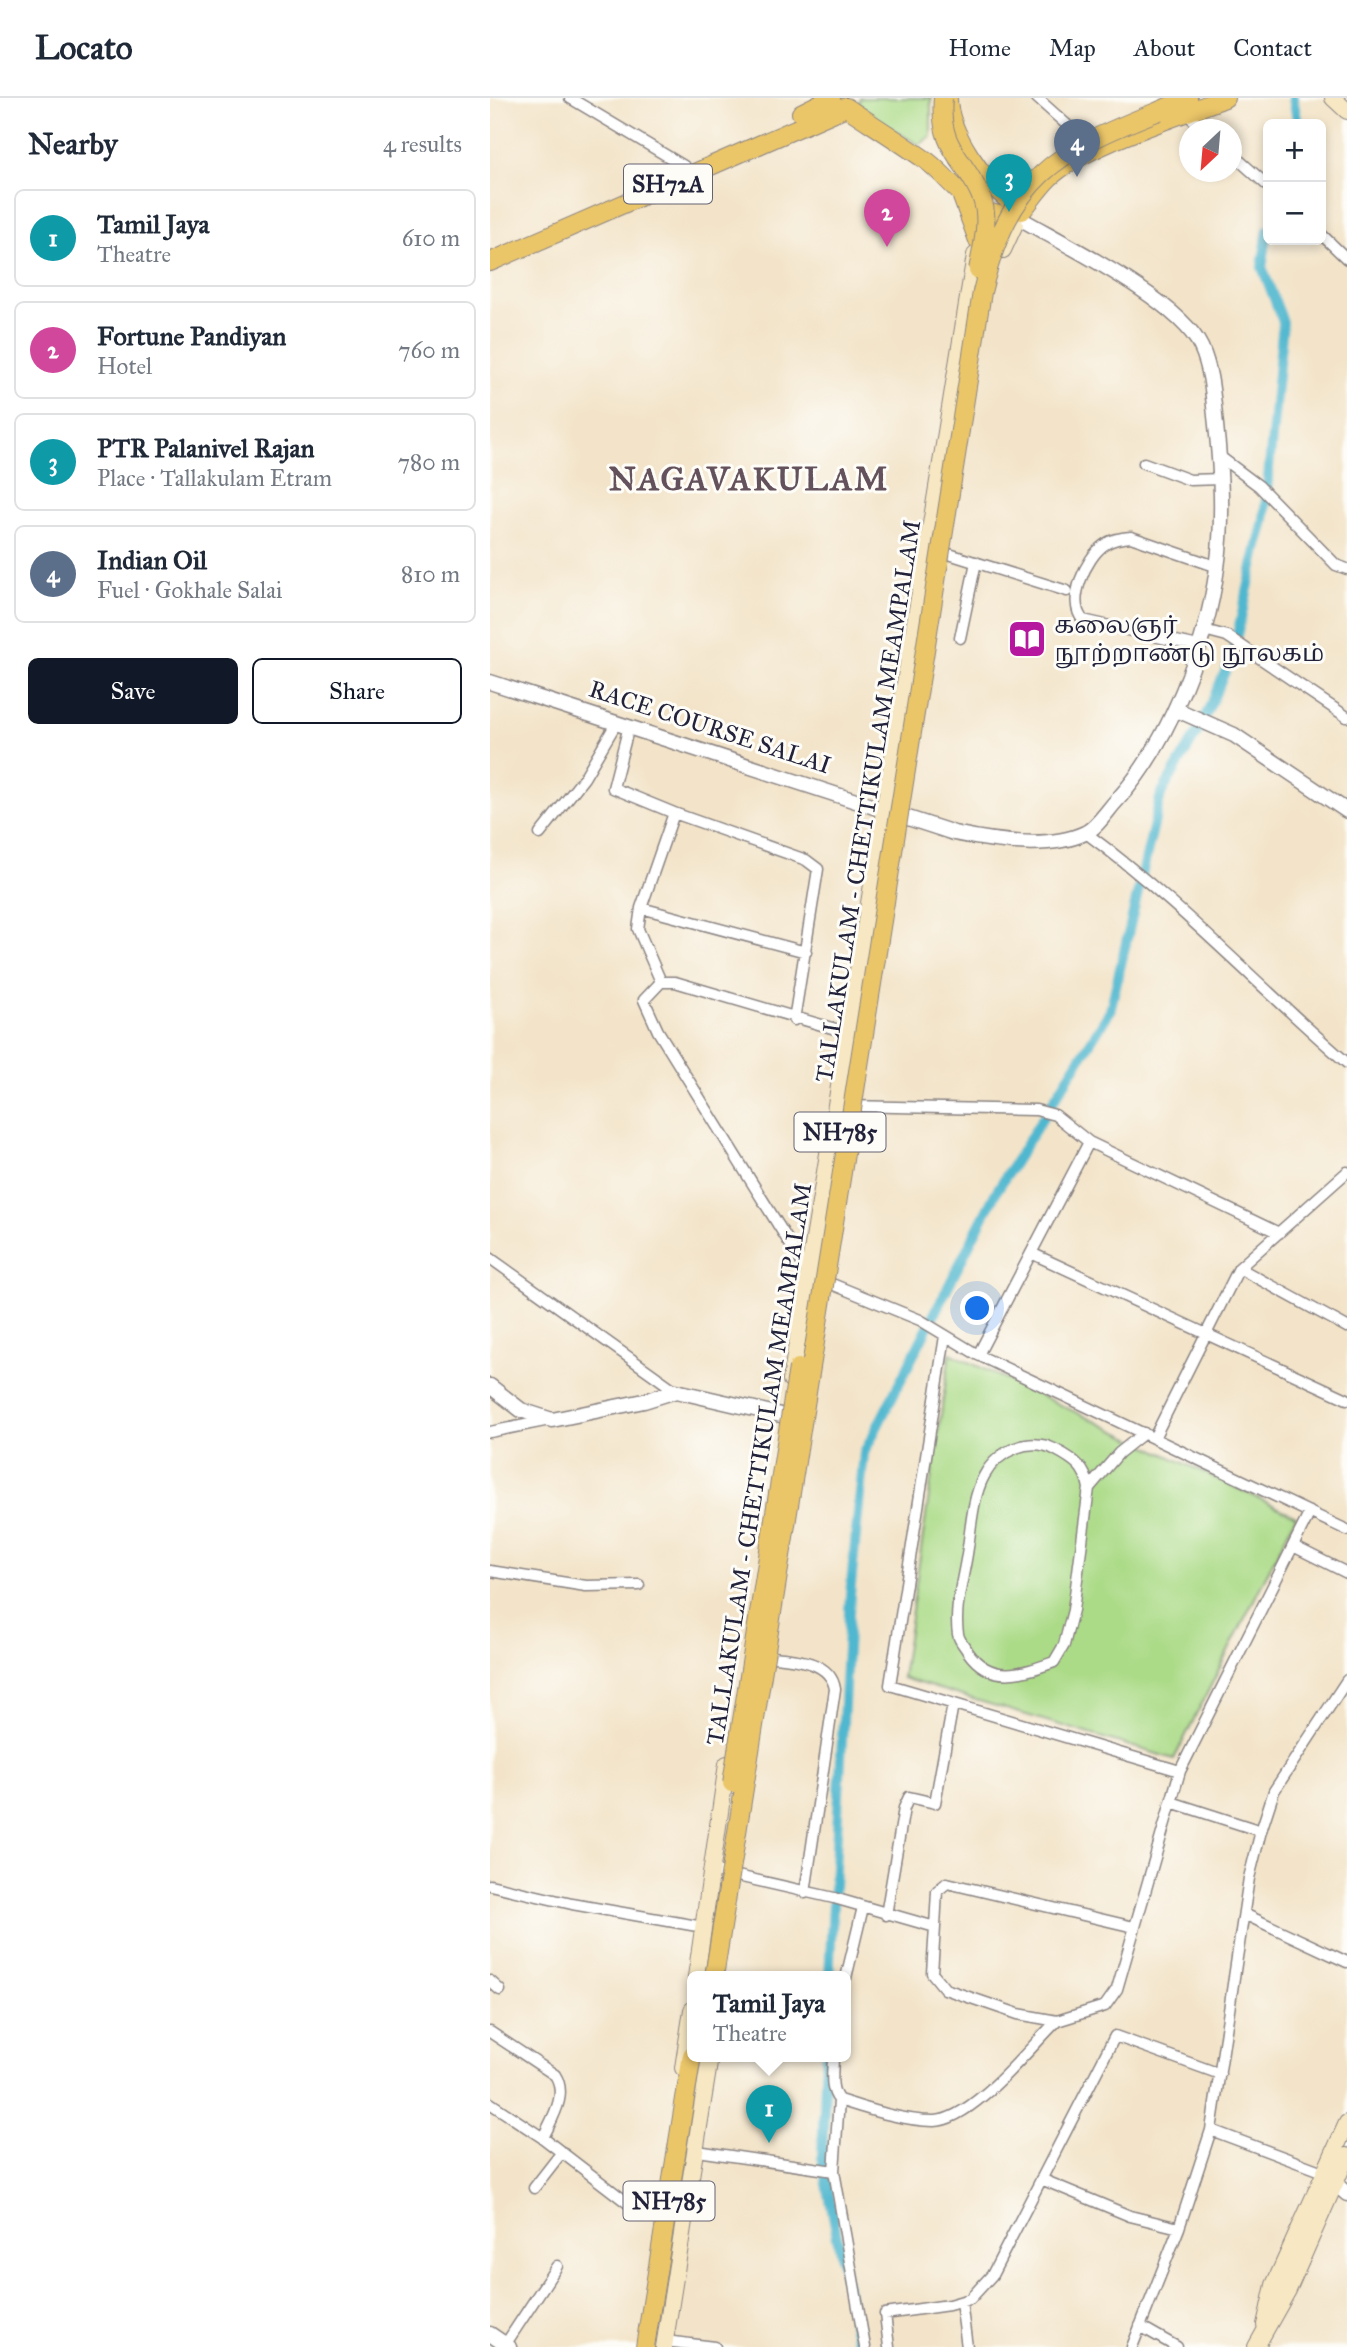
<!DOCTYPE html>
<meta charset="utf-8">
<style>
:root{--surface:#fff;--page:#f6f6f7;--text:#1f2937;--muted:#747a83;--line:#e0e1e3;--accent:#111827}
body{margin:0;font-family:"IM FELL Great Primer","Noto Serif Tamil",serif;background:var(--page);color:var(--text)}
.controls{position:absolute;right:21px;top:21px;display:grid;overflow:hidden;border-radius:10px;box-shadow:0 4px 10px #0003}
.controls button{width:63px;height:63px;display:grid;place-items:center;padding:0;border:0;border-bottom:2px solid var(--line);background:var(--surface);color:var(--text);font:35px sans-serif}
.compass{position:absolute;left:689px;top:21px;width:63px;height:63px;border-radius:50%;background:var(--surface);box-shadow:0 4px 10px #0003;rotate:206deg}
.you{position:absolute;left:488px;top:1211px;width:24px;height:24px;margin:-18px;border:5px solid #fff;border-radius:50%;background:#1a73e8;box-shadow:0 0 0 10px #1a73e833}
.badge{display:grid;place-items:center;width:46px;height:46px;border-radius:50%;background:var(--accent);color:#fff;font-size:23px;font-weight:700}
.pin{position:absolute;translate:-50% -58px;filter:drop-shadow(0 2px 4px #0008)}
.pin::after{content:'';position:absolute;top:37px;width:24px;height:21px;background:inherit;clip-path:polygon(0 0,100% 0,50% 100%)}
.popup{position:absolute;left:197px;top:1873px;width:164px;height:91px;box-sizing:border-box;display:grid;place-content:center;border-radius:10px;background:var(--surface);filter:drop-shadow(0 2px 5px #0005);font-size:23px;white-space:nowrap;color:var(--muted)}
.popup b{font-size:26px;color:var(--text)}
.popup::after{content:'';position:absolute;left:50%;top:100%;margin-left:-14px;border:14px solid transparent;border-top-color:var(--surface)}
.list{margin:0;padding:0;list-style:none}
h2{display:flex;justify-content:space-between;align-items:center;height:91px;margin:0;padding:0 28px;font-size:30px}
h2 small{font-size:23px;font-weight:400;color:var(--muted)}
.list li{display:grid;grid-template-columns:46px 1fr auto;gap:21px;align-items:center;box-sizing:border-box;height:98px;margin:0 14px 14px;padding:0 14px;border:2px solid var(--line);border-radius:10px}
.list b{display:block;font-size:26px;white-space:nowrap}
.list p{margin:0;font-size:23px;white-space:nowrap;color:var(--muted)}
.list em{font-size:23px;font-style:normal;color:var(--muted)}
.actions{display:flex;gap:14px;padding:21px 28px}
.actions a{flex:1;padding:16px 0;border:2px solid var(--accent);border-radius:10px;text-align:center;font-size:24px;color:var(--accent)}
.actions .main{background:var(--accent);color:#fff}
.map{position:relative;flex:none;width:857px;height:2249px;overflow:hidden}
header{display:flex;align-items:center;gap:42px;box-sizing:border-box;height:98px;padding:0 35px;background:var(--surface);border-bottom:2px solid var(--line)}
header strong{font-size:33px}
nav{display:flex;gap:38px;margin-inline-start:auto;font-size:24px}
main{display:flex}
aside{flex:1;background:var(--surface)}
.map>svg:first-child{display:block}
.green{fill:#acdb88;stroke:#677e62;stroke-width:2}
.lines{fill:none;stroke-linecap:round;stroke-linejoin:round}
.canal{stroke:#50b7cf;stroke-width:10}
.minor-casing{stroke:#8a8382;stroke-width:13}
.tertiary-casing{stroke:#8a8382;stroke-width:17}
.secondary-casing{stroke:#8a8382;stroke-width:18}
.primary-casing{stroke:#8a8382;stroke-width:20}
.trunk-casing{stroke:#8a8382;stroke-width:20}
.minor{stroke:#fff;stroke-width:10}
.tertiary{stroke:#fff;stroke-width:14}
.secondary{stroke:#f7e8c3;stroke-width:16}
.primary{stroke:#ebc669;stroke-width:18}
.trunk{stroke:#ebc669;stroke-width:18}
.trunk-bridge-casing{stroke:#8a8382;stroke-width:20;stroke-linecap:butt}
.trunk-bridge{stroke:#ebc669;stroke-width:18}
.labels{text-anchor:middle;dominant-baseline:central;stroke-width:6;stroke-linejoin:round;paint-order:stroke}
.shield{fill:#fdfcf7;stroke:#646373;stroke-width:2}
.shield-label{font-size:23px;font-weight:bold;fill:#22223b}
.poi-label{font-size:24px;fill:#22223b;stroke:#fdfcf7;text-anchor:start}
.street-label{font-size:24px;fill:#22223b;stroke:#fdfcf7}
.district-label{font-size:32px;font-weight:bold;letter-spacing:2px;fill:#63515b;stroke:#fdfcf7}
</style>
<header>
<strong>Locato</strong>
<nav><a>Home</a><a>Map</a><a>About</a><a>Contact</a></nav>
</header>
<main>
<aside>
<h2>Nearby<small>4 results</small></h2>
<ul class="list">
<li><span class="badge" style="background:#0f9aa8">1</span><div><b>Tamil Jaya</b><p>Theatre</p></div><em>610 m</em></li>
<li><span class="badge" style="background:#d1479c">2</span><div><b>Fortune Pandiyan</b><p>Hotel</p></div><em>760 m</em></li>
<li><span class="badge" style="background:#0f9aa8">3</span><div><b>PTR Palanivel Rajan</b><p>Place · Tallakulam Etram</p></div><em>780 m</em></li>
<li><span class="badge" style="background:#5c6f8a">4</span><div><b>Indian Oil</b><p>Fuel · Gokhale Salai</p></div><em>810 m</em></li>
</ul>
<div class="actions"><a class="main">Save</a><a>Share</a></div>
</aside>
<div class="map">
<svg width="857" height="2249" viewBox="0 0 857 2249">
<rect width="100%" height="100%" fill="#fdfcf7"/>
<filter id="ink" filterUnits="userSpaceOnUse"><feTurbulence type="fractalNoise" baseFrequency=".0143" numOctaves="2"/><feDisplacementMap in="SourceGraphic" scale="14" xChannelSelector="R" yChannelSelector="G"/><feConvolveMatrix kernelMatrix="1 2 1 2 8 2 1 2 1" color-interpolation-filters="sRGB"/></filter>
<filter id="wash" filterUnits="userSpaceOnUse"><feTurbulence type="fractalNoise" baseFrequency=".00686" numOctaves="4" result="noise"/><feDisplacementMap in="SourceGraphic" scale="28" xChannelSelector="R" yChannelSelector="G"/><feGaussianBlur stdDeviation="1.57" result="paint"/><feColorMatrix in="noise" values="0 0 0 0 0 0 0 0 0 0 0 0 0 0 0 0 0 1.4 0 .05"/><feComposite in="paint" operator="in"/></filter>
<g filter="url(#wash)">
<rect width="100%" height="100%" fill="#f3e4c9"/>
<path class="green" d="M 370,0 L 441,0 L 441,38 L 429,47 L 375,14 L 368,6 Z
M 460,1255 L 806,1418 L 684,1661 L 412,1580 Z"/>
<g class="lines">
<path class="canal" d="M 803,0 L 808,26
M 339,1879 L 360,1497 L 374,1355 L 506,1094 L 620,913 L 671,696 L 710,630 L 742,558 L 774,422 L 793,224 L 772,169 L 778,132
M 336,1959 L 332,2059 L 368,2249"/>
</g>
</g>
<g filter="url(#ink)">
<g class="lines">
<defs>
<path id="minor" d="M 80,0 L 194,68
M 547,0 L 586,35
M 697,16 L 714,32
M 741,55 L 778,88
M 831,136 L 857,161
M 729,358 L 769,388 L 846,467 L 857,471
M 654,365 L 700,382 L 731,381
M 459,456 L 577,493
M 714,532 L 737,538 L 857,619
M 470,540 L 486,464
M 708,548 L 593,522 C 576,503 596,460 614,447 C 622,441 631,440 641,439 L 728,469
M 139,628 L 123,690 L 184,715
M 596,735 C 690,804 769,889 857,965
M 50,736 L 94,680 L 127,624
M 151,810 L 316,854
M 171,884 L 148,831 L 151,810 L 184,715 L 316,762 L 328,771 L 304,922
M 358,1008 L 546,1012 L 565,1017 L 599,1044
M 541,1155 L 857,1301
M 0,1160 L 186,1293
M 749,1170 L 857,1229
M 318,1175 L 168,933 L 154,902 L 171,884 L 185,884 L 359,935
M 332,1182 L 430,1222 L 488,1257 L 857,1432
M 455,1238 L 400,1587 L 690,1673
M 488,1257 L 599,1044 L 789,1135
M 0,1334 L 60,1322
M 664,1340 L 749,1170 L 857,1074
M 599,1390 C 595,1369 585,1362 566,1352 C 540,1338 508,1352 494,1378 C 482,1400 481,1432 477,1456 C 473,1482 464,1510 468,1536 C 469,1543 475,1548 478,1554 C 501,1587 533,1575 564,1564 L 574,1547 L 583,1512 L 599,1390 L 629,1355 L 654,1335
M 803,1448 L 857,1475
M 0,1473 L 96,1488 L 149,1487
M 272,1558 C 298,1561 340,1560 345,1591 L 315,1795
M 681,1704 L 771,1733
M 221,1772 L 344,1800 L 445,1829 L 442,1875 L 455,1891 L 528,1916 L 567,1923 L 615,1908 L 627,1891 L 690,1673 L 820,1414
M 0,1787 L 82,1806 L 213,1829
M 754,1816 L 857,1864
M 396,1817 L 414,1710 L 419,1699 L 445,1705 L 463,1606
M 445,1829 L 447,1793 L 457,1785 L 644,1829
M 356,1880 L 373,1809
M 0,1883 L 10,1892
M 0,1934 L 65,1977 C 78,1997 62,2020 53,2040
M 343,1959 C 343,1973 339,1991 349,2002 C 377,2011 414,2023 444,2023 C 482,2023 540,1949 567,1923
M 0,2005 L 53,2040 L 152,2116
M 721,2032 L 833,2074
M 207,2053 L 344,2073 L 375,2249
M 344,2073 L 349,2002
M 551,2081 L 640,2118 L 689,2130
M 44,2090 L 72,2054
M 471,2204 L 477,2249
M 650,2228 L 687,2249
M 175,2243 L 225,2249
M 15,2247 L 67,2168
M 399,2249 L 395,2216 L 459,2207 L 480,2201 L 502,2177 L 625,1938 L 730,1976
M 642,2249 L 689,2130 L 721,2032 L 759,1780 L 771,1733 L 784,1693 L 857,1582"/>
<path id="tertiary" d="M 0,584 L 464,735 C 501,743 559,752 595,735 C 607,730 619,710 628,701 C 680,644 717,545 727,470 C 734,422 731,374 726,327 C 723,301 722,273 711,249 C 690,203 576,147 531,121
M 685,611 L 744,637 L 857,713
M 0,1288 L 31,1312 L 62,1322 L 154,1303 L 186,1293 L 308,1321
M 839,2080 L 857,2096
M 0,2236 L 19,2249"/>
<path id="secondary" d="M 843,0 L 857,13
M 513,152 L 525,126
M 301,1282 L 485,157
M 206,1879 L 237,1666
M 193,1970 L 202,1912
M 775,2227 L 784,2187 L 857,2025
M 174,2249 L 220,1959
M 766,2249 L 798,2192 L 857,2058"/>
<path id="primary" d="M 458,0 C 458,34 494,84 521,104
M 356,9 C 383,27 410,44 437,63 C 461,81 478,112 509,117
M 311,15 L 341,0
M 472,99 L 489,145
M 532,113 C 541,102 549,90 559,80 C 591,48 690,18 735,0
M 0,164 L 356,9"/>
<path id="trunk" d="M 669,13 L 698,0
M 155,2249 L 202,1957"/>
</defs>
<use href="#minor" class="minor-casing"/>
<use href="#tertiary" class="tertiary-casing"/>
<use href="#secondary" class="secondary-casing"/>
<use href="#primary" class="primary-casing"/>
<use href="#trunk" class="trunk-casing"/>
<use href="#minor" class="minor"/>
<use href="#tertiary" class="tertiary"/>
<use href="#secondary" class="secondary"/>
<use href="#primary" class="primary"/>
<use href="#trunk" class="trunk"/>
<defs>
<path id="trunk-bridge" d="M 453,0 C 448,53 477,61 492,101 C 500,123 492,150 488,172
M 242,1685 L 308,1270
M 224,1879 L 492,194 C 519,80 566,53 669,13"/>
</defs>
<use href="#trunk-bridge" class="trunk-bridge-casing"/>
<use href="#trunk-bridge" class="trunk-bridge"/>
</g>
</g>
<defs>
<symbol id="library-square" viewBox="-11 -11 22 22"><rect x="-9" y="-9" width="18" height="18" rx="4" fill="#b5179e" stroke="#fdfcf7"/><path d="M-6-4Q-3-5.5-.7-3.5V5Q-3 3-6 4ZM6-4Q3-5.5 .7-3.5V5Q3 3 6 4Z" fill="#fff"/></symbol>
</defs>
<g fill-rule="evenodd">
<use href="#library-square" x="515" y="519" width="44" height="44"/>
</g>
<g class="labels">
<g class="shield">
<rect x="134" y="66.5" width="88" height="39" rx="5"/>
<rect x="304.5" y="1014.5" width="91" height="39" rx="5"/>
<rect x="133.5" y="2083.5" width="91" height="39" rx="5"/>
</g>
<g class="shield-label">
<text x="178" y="86">SH72A</text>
<text x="350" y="1034">NH785</text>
<text x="179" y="2103">NH785</text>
</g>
<g class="poi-label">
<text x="564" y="527">கலைஞர்<tspan x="564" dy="28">நூற்றாண்டு நூலகம்</tspan></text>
</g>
<g class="street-label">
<text transform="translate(220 629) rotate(18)">RACE COURSE SALAI</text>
<text transform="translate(378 703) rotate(-81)">TALLAKULAM - CHETTIKULAM MEAMPALAM</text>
<text transform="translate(269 1366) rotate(-81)">TALLAKULAM - CHETTIKULAM MEAMPALAM</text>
</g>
<g class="district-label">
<text x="259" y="381">NAGAVAKULAM</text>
</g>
</g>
</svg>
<div class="controls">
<button>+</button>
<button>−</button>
</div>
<svg class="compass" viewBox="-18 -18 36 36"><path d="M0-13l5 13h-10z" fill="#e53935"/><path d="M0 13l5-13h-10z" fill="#747a83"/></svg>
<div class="you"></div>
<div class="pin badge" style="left:279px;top:2045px;background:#0f9aa8">1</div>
<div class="popup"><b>Tamil Jaya</b>Theatre</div>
<div class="pin badge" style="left:397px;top:149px;background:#d1479c">2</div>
<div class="pin badge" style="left:519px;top:114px;background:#0f9aa8">3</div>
<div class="pin badge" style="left:587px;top:79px;background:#5c6f8a">4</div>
</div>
</main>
